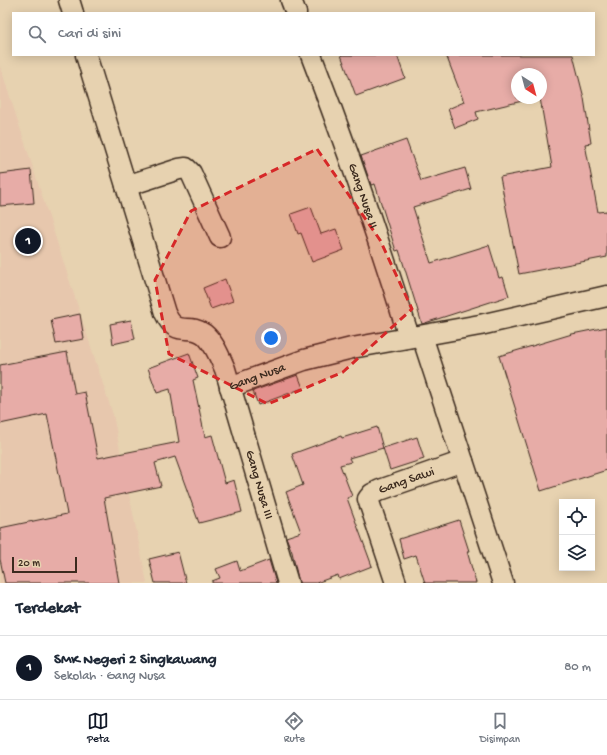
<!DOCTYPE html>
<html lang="id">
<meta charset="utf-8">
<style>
:root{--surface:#fff;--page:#f6f6f7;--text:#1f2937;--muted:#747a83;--line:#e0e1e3;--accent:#111827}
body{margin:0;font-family:"Gochi Hand",sans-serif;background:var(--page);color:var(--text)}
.controls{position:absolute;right:12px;bottom:12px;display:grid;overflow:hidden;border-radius:0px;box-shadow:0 2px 10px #0003}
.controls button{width:36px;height:36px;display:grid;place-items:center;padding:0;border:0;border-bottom:1px solid var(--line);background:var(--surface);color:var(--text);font:20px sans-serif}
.compass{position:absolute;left:511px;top:68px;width:36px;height:36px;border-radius:50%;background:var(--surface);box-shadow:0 2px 10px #0003;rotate:144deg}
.scale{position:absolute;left:12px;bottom:10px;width:65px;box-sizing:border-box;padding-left:4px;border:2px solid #3b2a1e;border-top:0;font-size:11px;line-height:14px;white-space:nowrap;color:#3b2a1e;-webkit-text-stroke:3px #e7d2b0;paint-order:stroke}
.you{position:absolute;left:271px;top:338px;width:14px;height:14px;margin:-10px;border:3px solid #fff;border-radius:50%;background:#1a73e8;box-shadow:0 0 0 6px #1a73e833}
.badge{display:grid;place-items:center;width:26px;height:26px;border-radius:50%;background:var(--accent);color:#fff;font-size:13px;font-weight:700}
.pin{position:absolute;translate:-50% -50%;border:2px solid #fff;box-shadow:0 1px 4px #0006}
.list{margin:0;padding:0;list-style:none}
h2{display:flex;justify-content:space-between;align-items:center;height:52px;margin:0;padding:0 16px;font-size:17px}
h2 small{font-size:13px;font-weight:400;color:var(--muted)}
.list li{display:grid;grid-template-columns:26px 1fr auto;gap:12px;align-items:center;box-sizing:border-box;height:64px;padding:0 16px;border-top:1px solid var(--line)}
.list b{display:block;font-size:15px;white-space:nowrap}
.list p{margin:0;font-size:13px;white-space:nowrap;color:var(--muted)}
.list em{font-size:13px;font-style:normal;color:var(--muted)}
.icon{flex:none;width:22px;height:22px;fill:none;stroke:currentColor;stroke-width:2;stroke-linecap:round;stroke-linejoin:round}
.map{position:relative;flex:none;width:607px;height:583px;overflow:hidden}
.search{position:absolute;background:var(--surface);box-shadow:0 2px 10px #0003;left:12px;right:12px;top:12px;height:44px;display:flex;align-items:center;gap:10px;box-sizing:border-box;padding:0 14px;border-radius:0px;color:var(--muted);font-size:15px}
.sheet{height:116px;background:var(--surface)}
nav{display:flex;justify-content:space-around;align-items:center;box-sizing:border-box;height:56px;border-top:1px solid var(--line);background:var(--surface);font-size:11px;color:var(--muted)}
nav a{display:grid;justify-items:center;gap:2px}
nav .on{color:var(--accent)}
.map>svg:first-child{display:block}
.built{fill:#e7c7ad}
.building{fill:#e7aca7;stroke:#3b2a1e}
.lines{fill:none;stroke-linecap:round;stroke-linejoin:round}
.street-casing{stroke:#3b2a1e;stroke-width:23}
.street{stroke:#e7d2b0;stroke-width:20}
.marked{fill:#d62828;fill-opacity:0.2;stroke:#d62828;stroke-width:3;stroke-dasharray:8 5;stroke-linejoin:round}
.labels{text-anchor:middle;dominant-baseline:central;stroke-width:4;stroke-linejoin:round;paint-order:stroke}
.street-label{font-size:13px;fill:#3b2a1e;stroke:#e7d2b0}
</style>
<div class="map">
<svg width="607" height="583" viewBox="0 0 607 583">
<rect width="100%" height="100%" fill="#e7d2b0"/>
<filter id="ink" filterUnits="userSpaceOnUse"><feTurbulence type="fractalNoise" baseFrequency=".025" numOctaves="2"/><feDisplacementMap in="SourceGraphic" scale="8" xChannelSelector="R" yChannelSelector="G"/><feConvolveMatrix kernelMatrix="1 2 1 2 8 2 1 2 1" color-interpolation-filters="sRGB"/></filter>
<g filter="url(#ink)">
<path class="built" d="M 0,66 L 113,415 L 147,583 L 0,583 Z"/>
<path class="building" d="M 341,55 L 397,55 L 405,78 L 356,96 Z
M 446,55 L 573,55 L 584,98 L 591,143 L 585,144 L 598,212 L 607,211 L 607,257 L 519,274 L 500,177 L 552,167 L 540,98 L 541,74 L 517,74 L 517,98 L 535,98 L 476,112 L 478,119 L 455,128 L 448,109 L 464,102 Z
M 406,140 L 421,181 L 465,168 L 471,189 L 413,207 L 431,263 L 489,245 L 499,278 L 503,277 L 509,296 L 422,324 L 399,250 L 396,251 L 375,184 L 371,185 L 361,156 Z
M 31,170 L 34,203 L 0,206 L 0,174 Z
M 311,207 L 321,234 L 336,229 L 344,250 L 312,262 L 301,233 L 298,234 L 291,214 Z
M 225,279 L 233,301 L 211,309 L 203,288 Z
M 80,314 L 84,339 L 56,344 L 51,320 Z
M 131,320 L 135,339 L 113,344 L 110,324 Z
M 607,327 L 607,470 L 541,491 L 499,356 L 572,334 Z
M 67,352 L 75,394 L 85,392 L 98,458 L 179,442 L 170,389 L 157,393 L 148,368 L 189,353 L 198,378 L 193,380 L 205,437 L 212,435 L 225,483 L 234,480 L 242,512 L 199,523 L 175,457 L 155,463 L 161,486 L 104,498 L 119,583 L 5,583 L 0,559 L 0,528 L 67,514 L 47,414 L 0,424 L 0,365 Z
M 298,375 L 303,388 L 258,405 L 253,391 Z
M 377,427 L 383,448 L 349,458 L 351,462 L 340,465 L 352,496 L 347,498 L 372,566 L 339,579 L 338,575 L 316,583 L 299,583 L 292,552 L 286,537 L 301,532 L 286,492 L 303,485 L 292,454 L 341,436 L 342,438 Z
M 417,437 L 424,459 L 390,470 L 383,448 Z
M 459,520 L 469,551 L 467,551 L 476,583 L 425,583 L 416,555 L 404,559 L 399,539 Z
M 178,552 L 186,583 L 155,583 L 149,559 Z
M 269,560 L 276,583 L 212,583 L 212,581 L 220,578 L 216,569 L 237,561 L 240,571 Z"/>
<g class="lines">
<defs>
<g id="street">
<path d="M 69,0 L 73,13"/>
<path d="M 291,0 L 296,13"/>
<path id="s1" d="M 86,55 L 165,313 C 177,339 188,322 204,334 C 214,342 220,358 225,369 L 288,583"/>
<path id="s2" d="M 311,55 C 347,148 380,242 409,337"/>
<path d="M 126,186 L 179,169 L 186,168 L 191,173 L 220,237"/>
<path d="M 422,336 L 503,583"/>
<path id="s3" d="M 230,387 L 304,360 L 352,348 L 480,325 L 607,296"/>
<path id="s4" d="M 396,583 L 368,499 L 372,494 L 380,490 L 463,461"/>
</g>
</defs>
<use href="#street" class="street-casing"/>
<use href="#street" class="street"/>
</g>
</g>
<path class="marked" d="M 317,149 L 380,240 L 412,309 L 343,372 L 268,404 L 169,354 L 155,280 L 191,211 Z"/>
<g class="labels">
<g class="street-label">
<text stroke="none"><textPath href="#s2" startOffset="150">Gang Nusa II</textPath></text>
<text stroke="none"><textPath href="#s3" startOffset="29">Gang Nusa</textPath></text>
<text stroke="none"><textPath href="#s4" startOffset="132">Gang Sawi</textPath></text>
<text stroke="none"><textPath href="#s1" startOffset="479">Gang Nusa III</textPath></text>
</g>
</g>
</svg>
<div class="controls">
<button><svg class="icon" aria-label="locate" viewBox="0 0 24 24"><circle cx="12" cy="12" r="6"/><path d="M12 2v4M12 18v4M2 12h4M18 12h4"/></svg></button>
<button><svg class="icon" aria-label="layers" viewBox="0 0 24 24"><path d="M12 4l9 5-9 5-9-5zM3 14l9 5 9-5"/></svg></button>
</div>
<svg class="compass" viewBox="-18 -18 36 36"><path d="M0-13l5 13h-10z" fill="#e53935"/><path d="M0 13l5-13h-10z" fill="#747a83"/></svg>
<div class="scale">20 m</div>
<div class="you"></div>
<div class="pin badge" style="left:28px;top:241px">1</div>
<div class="search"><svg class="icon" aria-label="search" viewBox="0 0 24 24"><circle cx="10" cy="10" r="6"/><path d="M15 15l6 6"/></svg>Cari di sini</div>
</div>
<section class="sheet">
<h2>Terdekat<small></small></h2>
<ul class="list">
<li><span class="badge">1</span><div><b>SMK Negeri 2 Singkawang</b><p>Sekolah · Gang Nusa</p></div><em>80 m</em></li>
</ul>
</section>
<nav>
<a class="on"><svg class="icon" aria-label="map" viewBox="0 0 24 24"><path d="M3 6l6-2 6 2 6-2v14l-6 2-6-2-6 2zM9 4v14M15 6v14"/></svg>Peta</a>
<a><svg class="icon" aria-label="directions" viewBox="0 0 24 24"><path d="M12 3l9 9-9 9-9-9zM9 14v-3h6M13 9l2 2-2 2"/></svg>Rute</a>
<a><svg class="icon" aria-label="saved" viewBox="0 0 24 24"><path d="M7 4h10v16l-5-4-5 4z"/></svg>Disimpan</a>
</nav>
